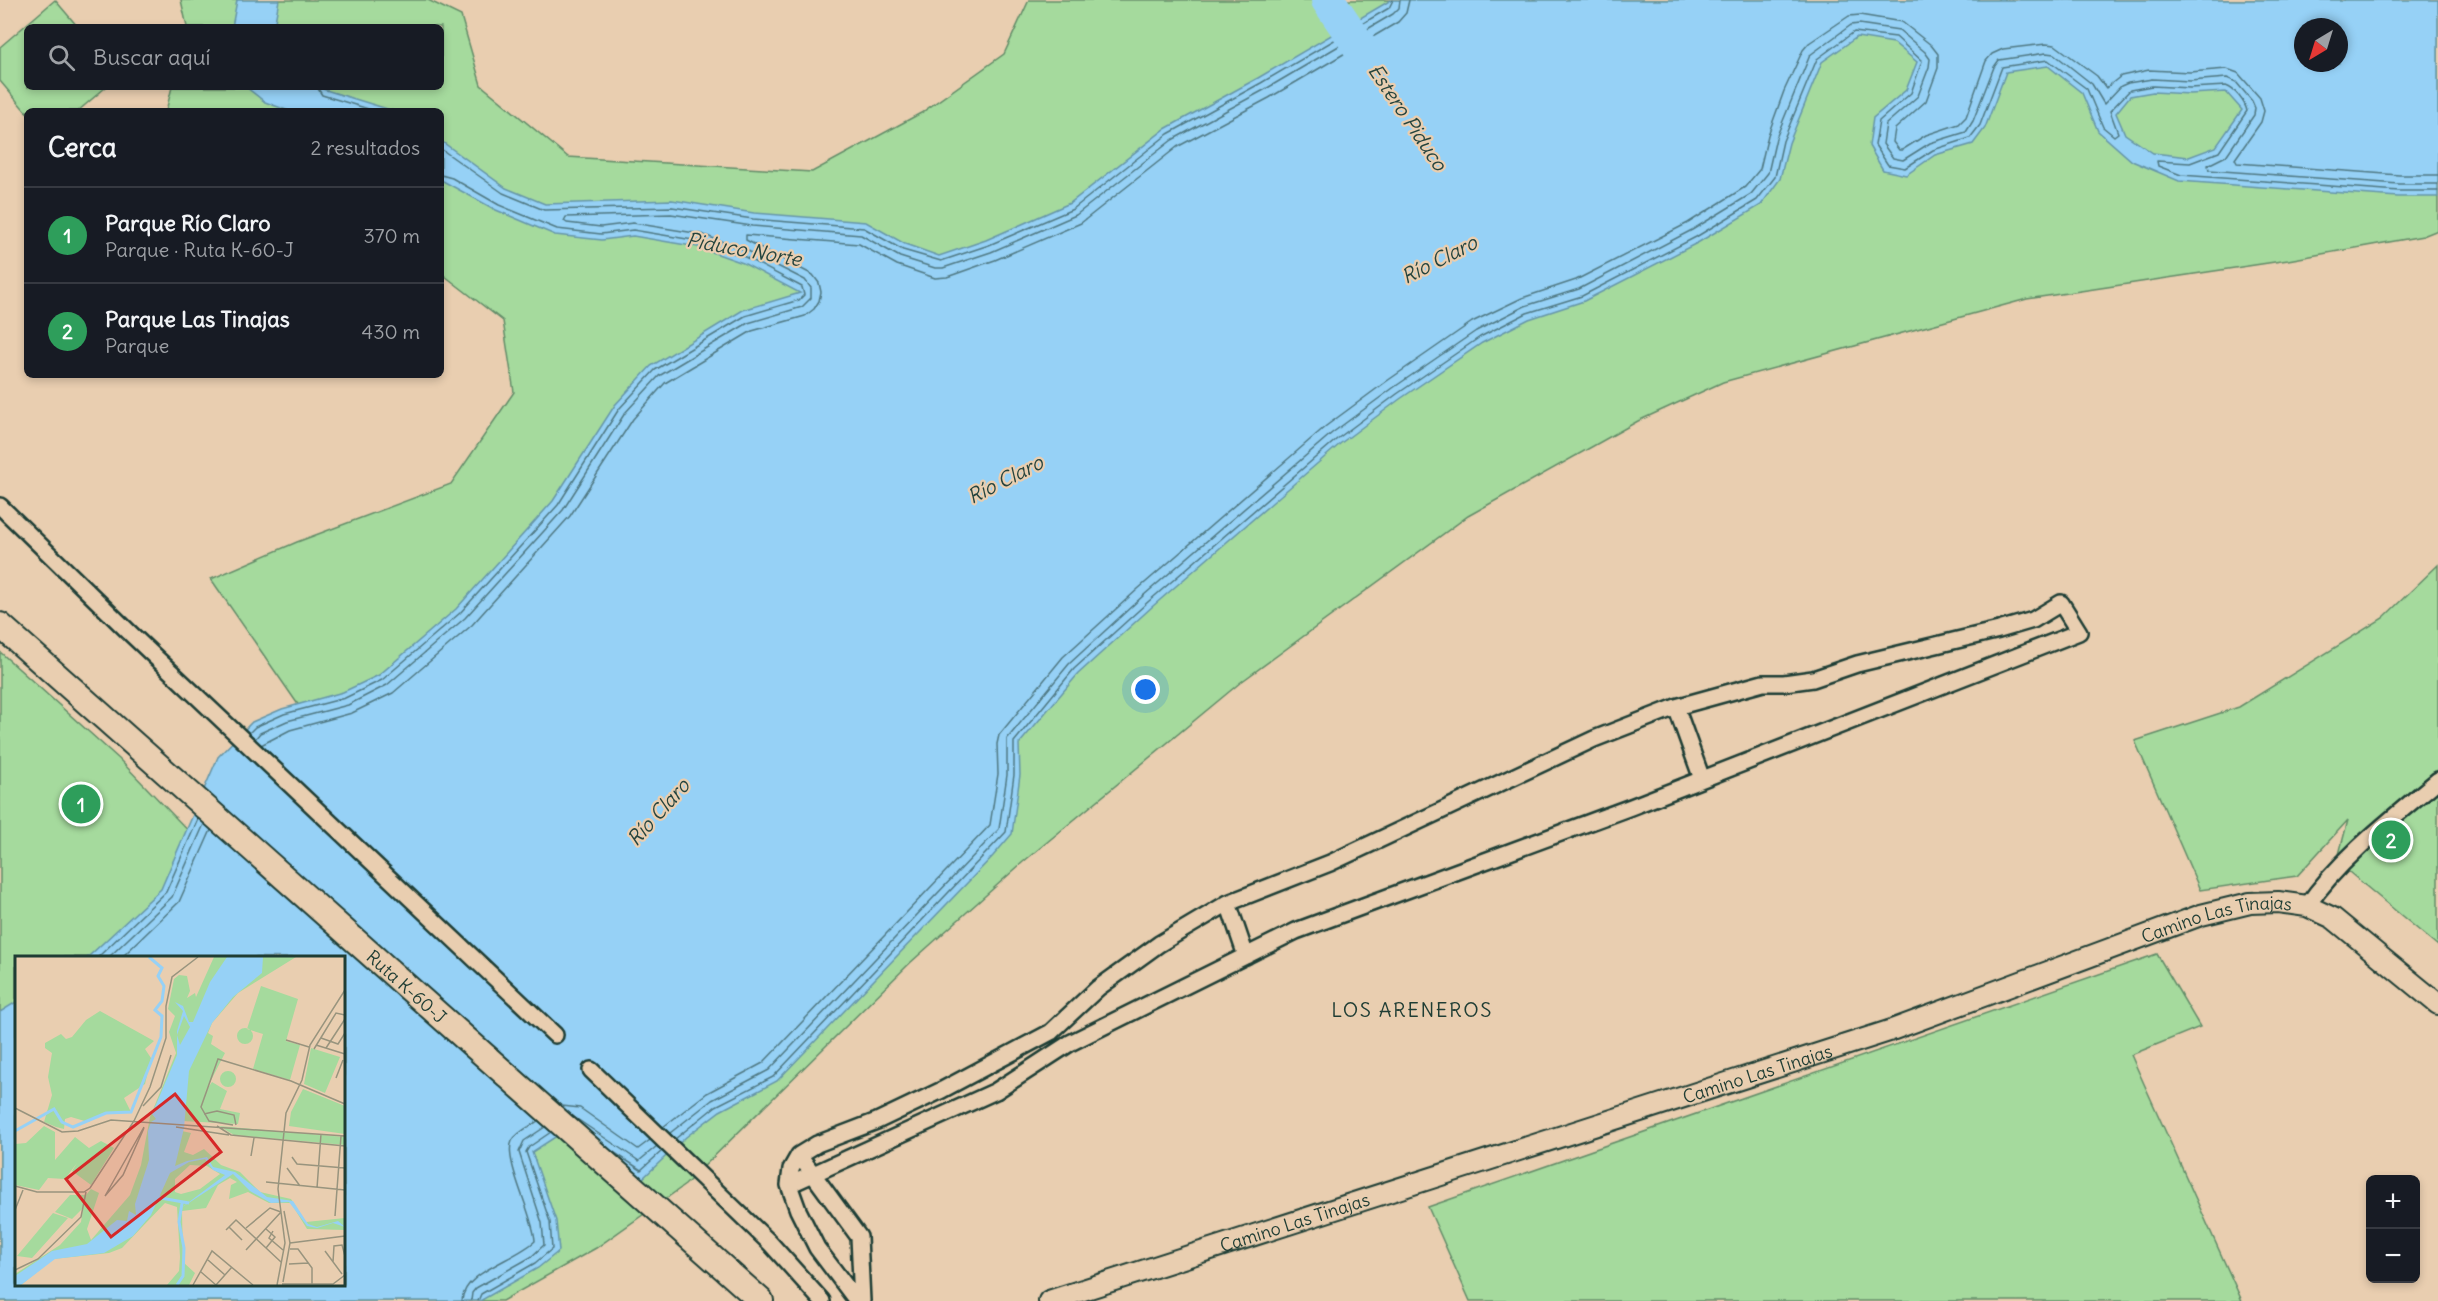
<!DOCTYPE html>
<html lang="es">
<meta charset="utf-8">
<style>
:root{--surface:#171b24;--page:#20242c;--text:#f1f3f6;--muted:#9ea1a6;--line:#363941;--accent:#d1495b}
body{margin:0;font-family:Delius,sans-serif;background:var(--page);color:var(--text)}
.controls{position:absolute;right:18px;bottom:18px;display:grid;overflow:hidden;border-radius:9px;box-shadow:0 3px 9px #0003}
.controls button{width:54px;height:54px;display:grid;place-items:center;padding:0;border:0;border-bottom:2px solid var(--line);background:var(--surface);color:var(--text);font:30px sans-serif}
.compass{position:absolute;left:2294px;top:18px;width:54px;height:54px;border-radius:50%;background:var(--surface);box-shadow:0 3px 9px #0003;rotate:218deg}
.you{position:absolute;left:1146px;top:690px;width:21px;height:21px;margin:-15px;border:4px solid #fff;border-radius:50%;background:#1a73e8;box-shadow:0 0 0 9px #1a73e833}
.badge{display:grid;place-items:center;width:39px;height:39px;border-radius:50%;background:var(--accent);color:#fff;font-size:20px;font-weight:700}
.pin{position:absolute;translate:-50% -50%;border:3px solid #fff;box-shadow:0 2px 6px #0006}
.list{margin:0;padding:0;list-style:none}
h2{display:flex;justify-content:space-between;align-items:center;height:78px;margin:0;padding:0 24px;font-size:26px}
h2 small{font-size:20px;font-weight:400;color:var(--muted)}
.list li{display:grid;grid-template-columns:39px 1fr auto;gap:18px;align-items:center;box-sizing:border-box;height:96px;padding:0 24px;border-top:2px solid var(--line)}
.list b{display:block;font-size:22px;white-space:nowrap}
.list p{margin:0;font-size:20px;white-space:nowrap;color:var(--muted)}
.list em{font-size:20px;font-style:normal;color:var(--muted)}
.icon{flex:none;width:33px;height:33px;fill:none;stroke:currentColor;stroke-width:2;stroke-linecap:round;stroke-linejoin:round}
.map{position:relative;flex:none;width:2438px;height:1301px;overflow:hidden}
.search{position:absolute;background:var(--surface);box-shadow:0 3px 9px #0003;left:24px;top:24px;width:420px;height:66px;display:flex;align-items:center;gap:15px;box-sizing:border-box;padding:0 21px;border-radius:9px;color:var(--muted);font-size:22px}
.panel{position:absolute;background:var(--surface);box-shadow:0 3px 9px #0003;left:24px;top:108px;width:420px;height:270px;border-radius:9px}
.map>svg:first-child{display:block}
.green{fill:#a5da9d;stroke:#628c68;stroke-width:1.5;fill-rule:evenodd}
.water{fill:#96d1f6;stroke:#6696a8;stroke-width:1.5;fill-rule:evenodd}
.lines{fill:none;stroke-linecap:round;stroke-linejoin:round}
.shore{stroke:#4f7882;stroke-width:1.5}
.river{stroke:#96d1f6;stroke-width:34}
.minor-casing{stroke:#1f3d34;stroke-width:20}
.tertiary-casing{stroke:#1f3d34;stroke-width:24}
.primary-casing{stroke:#1f3d34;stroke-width:28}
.minor{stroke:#e9ceb0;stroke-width:15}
.tertiary{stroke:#e9ceb0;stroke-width:20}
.primary{stroke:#e9ceb0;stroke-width:24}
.labels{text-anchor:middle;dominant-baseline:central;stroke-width:4.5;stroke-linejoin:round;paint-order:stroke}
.street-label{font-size:18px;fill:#1f3d34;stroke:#e9ceb0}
.water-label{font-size:20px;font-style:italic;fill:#25443e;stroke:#e9ceb0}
.neighbourhood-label{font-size:20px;letter-spacing:1.5px;fill:#1f3d34;stroke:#e9ceb0}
.inset-river{fill:none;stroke:#96d1f6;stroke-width:3}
.inset-road{fill:none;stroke:#98947e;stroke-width:1.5}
.view{fill:#d62828;fill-opacity:0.15;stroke:#d62828;stroke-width:3}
.inset-edge{fill:none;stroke:#1f3d34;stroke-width:3}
</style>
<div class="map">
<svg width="2438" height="1301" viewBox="0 0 2438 1301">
<rect width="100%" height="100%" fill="#e9ceb0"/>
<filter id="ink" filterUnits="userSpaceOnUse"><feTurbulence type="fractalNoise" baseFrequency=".0167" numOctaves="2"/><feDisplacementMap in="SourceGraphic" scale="12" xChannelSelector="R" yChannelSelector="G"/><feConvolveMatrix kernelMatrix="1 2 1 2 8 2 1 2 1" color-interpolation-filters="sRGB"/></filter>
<g filter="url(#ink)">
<path class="green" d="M 55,0 L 78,27 L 27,27 L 27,87 L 106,87 L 78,111 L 27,111 L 27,113 L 0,81 L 0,47 Z
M 181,0 L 428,0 L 461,16 L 481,85 L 568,157 L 812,172 L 921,113 L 1004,54 L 1029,0 L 2438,0 L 2438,230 L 2423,236 L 2288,260 L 2027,299 L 1723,382 L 1638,421 L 1468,516 L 1241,682 L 1023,862 L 910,963 L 685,1185 L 596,1248 L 502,1301 L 0,1301 L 0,652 L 119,759 L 200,843 L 306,716 L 211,579 L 297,542 L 451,484 L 514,392 L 503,321 L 441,273 L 441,111 L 166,111 L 172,87 L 441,87 L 441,27 L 187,27 ZM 2303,27 L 2339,27 L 2339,63 L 2303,63 ZM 103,944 L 344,958 L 344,1284 L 16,1284 L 16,958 L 88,957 Z
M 2438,565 L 2438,946 L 2337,862 L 2348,820 L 2297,876 L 2200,890 L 2135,741 L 2239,707 L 2383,618 Z
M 2157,954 L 2200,1027 L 2131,1055 L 2242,1301 L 1470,1301 L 1428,1207 Z"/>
<path class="water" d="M 237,0 L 279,0 L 274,27 L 232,27 Z
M 1391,0 L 2438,0 L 2438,197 L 2398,197 L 2179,181 L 2132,161 L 2098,131 L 2082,93 L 2048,66 L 2006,72 L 1985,128 L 1973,144 L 1935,155 L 1906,175 L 1883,170 L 1869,146 L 1873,118 L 1906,90 L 1917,62 L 1894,43 L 1857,37 L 1822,62 L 1789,143 L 1780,179 L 1761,205 L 1699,242 L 1584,301 L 1529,319 L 1482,343 L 1400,399 L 1341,443 L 1153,606 L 1078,674 L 1019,744 L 1020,775 L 1012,834 L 993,856 L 777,1081 L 720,1111 L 686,1137 L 642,1179 L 569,1128 L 532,1152 L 556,1221 L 559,1251 L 538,1268 L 480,1301 L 0,1301 L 0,1012 L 16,1002 L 16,1284 L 344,1284 L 344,958 L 88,957 L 161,889 L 218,757 L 252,722 L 282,709 L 343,692 L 379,675 L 456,609 L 553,501 L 615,405 L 651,366 L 743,310 L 800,293 L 743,263 L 698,247 L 633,236 L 602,240 L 555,235 L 496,210 L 441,180 L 441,141 L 506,188 L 545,204 L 672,200 L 754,213 L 866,222 L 905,244 L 939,256 L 986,240 L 1070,203 L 1165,129 L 1258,78 ZM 2303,27 L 2339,27 L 2339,63 L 2303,63 ZM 2153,92 L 2190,94 L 2226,92 L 2242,110 L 2216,147 L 2189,157 L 2153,153 L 2125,134 L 2116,113 L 2130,96 Z
M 246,87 L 316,87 L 394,111 L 289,111 L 265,102 Z"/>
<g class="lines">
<path class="shore" d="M 317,87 L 322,95 L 375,111
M 441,149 L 503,193 L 544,210 L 672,207 L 753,219 L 864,228 L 903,250 L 941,261 L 989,245 L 1073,209 L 1168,134 L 1261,83 L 1389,8 L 1393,0
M 249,733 L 255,727 L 284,714 L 345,698 L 382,680 L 460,613 L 558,505 L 619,409 L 655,370 L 745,316 L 799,300 L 804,295 L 802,287 L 745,257 L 699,241 L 633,230 L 601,234 L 557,229 L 499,205 L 452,178 L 441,175
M 255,739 L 260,733 L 287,721 L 348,705 L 387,685 L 465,618 L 563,510 L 625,413 L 659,376 L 748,323 L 802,307 L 811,298 L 811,288 L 805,280 L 748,251 L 701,234 L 633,223 L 601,227 L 567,223 L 564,221 L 566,217 L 671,214 L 752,226 L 861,235 L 900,257 L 935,268 L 943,268 L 991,252 L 1076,215 L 1172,140 L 1264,90 L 1393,14 L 1399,8 L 1400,0
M 261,745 L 290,730 L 352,713 L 393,693 L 472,625 L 570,516 L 633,419 L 665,383 L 752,331 L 805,316 L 814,309 L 819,301 L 821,292 L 819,283 L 813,275 L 746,240 L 746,235 L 859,244 L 897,265 L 935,278 L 947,277 L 995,260 L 1081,223 L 1177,147 L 1269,98 L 1398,22 L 1406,13 L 1409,0
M 97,958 L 166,892 L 198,819
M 108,958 L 172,897 L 204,824
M 121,958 L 179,902 L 211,830
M 562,1106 L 580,1108 L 638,1149 L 650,1140
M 571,1115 L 639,1161 L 657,1146
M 663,1127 L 707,1093 L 763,1063 L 990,825 L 998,774 L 997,744 L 999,735 L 1063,657 L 1138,589 L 1326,426 L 1387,381 L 1472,322 L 1522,298 L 1576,280 L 1688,223 L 1745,187 L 1760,169 L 1768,135 L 1784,91 L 1803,50 L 1809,43 L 1849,16 L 1860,15 L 1902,22 L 1931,45 L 1938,54 L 1938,68 L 1926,101 L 1895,129 L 1893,142 L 1899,150 L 1902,150 L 1926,135 L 1959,124 L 1966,117 L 1986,61 L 1992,54 L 2003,49 L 2046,44 L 2055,45 L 2097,76 L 2106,88 L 2121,76 L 2149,70 L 2190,72 L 2227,69 L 2238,73 L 2260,98 L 2264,111 L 2261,122 L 2235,159 L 2237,163 L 2399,175 L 2438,175
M 670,1133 L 712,1100 L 769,1070 L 999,829 L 1007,775 L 1007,739 L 1069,664 L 1144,595 L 1332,433 L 1393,388 L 1476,331 L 1525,306 L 1579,289 L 1692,230 L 1751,194 L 1768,173 L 1776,138 L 1810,55 L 1851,25 L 1859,24 L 1899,30 L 1925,52 L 1930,59 L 1929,67 L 1918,96 L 1886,124 L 1883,144 L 1893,158 L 1903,160 L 1930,143 L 1966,132 L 1973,121 L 1994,67 L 1999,60 L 2046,53 L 2054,54 L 2092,84 L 2104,104 L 2121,86 L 2128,83 L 2152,79 L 2190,81 L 2227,78 L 2236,82 L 2252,101 L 2255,108 L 2254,115 L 2226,156 L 2208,165 L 2209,170 L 2399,184 L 2438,184
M 675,1139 L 716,1106 L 773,1077 L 1006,832 L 1014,775 L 1014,742 L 1074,669 L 1149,601 L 1337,439 L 1397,394 L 1480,337 L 1527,313 L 1582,296 L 1696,237 L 1757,200 L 1775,177 L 1783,141 L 1817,59 L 1854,32 L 1896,37 L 1922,61 L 1911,93 L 1879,121 L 1875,145 L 1888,165 L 1905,168 L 1933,150 L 1970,138 L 1980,125 L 2002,67 L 2048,60 L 2087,89 L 2103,127 L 2114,136 L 2118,133 L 2110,111 L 2130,90 L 2152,86 L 2190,88 L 2226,86 C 2235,89 2245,102 2247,111 L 2219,152 L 2190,163 L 2157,161 L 2158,166 L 2181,175 L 2399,191 L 2438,191
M 612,1151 L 641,1170 L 662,1151
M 462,1301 C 463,1272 515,1260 535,1241 C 534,1216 503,1160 512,1141 C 517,1132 529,1127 538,1121
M 471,1301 L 472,1293 L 476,1288 L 531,1257 L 544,1245 L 542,1223 L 519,1152 L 524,1141 L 545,1127
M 478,1301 L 481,1294 L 535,1263 L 552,1249 L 550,1222 L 526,1152 L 529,1147 L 551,1132"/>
<path class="river" d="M 1328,0 L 1372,65"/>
<defs>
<path id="minor" d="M 0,506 L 131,634 L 555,1035
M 1676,707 L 1702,779
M 1228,903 L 1246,956
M 2307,906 C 2340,858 2394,817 2438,780
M 591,1070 L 770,1243 L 822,1301
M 799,1155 L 859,1237 L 862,1301
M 789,1185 L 996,1091 L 1070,1043 L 1296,931 L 1631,807 L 2079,632 L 2061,603 L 2033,620 L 1999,630 L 1857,664 L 1813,679 L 1784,683 L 1763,683 L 1676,707 L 1594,739 L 1330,863 L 1228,903 L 1159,944 L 1098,988 L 1051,1032 L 942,1090 L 877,1121 L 817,1144 L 799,1155 L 791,1169 L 789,1185 L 798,1210 L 817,1248 L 857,1301"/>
<g id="tertiary">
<path id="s1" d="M 1049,1301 L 1889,1031 L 2201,915 L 2250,903 L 2278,902 L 2307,906 L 2333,918 L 2438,1004"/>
</g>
<g id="primary">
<path id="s2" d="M 0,625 L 761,1301"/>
</g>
</defs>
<use href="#minor" class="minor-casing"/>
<use href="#tertiary" class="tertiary-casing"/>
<use href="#primary" class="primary-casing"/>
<use href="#minor" class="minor"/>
<use href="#tertiary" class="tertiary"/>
<use href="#primary" class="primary"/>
</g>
</g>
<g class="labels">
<g class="street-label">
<text stroke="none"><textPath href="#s1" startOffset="1230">Camino Las Tinajas</textPath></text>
<text stroke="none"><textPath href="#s2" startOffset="544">Ruta K-60-J</textPath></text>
<text stroke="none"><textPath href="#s1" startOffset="744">Camino Las Tinajas</textPath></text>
<text stroke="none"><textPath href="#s1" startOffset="258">Camino Las Tinajas</textPath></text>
</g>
<g class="water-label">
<text transform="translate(1408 117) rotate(56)">Estero Piduco</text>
<text transform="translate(744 249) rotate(10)">Piduco Norte</text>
<text transform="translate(1439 259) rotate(-27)">Río Claro</text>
<text transform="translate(1005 479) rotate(-27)">Río Claro</text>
<text transform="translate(658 812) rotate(-48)">Río Claro</text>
</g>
<g class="neighbourhood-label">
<text x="1412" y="1009">LOS ARENEROS</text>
</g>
</g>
<g transform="translate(15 956)">
<rect width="330" height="330" fill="#e9ceb0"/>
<path d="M 199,1 L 281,1 L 223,37 L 197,67 L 193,77 L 198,80 L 196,88 L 210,97 L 190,136 L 197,126 L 212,135 L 205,153 L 225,157 L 223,168 L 167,165 L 167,175 L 176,177 L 169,196 L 178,199 L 189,193 L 206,209 L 225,216 L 245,236 L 276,243 L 291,266 L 330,262 L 330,274 L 292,273 L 276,247 L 254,247 L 233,236 L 214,243 L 216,229 L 222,226 L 215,222 L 203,229 L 191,252 L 167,255 L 168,306 L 180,317 L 174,329 L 152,329 L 164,315 L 165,301 L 162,251 L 150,247 L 107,292 L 94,297 L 38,303 L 6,329 L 0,329 L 0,318 L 45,289 L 66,266 L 68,252 L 57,263 L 40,256 L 55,239 L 71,239 L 76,233 L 84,237 L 72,273 L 76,284 L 115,239 L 126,209 L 135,161 L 161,97 L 154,76 L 160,60 L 153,53 L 159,23 L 164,19 L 172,20 L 175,35 L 172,42 L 180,37 L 181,41 ZM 175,209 L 192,210 L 205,218 L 185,233 L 166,238 L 160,236 L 160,223 ZM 246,30 L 283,43 L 271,85 L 285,89 L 275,124 L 238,113 L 248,78 L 232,73 ZM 85,55 L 139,85 L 130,93 L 136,102 L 130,128 L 109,142 L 116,156 L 91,157 L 73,166 L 56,161 L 50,163 L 49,173 L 41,171 L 29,166 L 37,139 L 33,121 L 37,97 L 30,92 L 30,87 L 46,78 L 51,83 L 57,81 L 71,64 ZM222 80a8 8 0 1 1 16 0a8 8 0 1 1-16 0ZM 296,92 L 325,101 L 310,137 L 289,128 ZM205 123a8 8 0 1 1 16 0a8 8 0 1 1-16 0ZM 288,133 L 330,150 L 330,178 L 274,170 L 276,156 ZM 29,170 L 40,176 L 40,204 L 60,181 L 74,192 L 86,185 L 99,192 L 76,229 L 57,215 L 62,207 L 50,223 L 33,222 L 24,234 L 0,229 L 0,188 L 11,187 ZM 204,170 L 330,181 L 330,189 L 219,179 ZM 38,257 L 53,262 L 17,302 L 2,300 Z" fill="#a5da9d" fill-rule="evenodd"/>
<path d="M 212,1 L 248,1 L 247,17 L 218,41 L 197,67 L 174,115 L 169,172 L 160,210 L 172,205 L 192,201 L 198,211 L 220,216 L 252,241 L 278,245 L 293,268 L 302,271 L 323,265 L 330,271 L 318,267 L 302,272 L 292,270 L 274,246 L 256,247 L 235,235 L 218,218 L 166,252 L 210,219 L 198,214 L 190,203 L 174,206 L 155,217 L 136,259 L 118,280 L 89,297 L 40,303 L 6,329 L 0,329 L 0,320 L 37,295 L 72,288 L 102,264 L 112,265 L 114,255 L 121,259 L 120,248 L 134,204 L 133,175 L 136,166 L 141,163 L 137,158 L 162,99 L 162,75 L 168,55 L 160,46 L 168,50 L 174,66 L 178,66 L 195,26 ZM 169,60 L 175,71 L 165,89 L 162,79 Z" fill="#96d1f6" fill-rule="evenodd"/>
<path class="inset-river" d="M 0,175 L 39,153 L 47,166 L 58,171 L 91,157 L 116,156 L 146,81 L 147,60 L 140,54 L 147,45 L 149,30 L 143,20 L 147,12 L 134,1M 140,241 L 174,247M 162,329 L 168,320 L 169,292 L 164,266 L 167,247"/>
<path class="inset-road" d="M 306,82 L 323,88 L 330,77M 271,84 L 294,91M 301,89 L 330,98M 311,92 L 330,63M 299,93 L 321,57 L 330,59M 321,122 L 328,104M 128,150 L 146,131 L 156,99M 0,152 L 47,176 L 63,175 L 96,164 L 330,180M 189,158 L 202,155 L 219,159 L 221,169M 218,169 L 194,165 L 186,151 L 203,103 L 276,125 L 330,148M 202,170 L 216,179 L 330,190M 129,171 L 90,240 L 108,219 L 129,172M 161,171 L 214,179M 236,200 L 239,182M 277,201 L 282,208 L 330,212M 272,212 L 285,230M 251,226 L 330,234M 0,230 L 22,236 L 69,236 L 75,232 L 119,165 L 135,131 L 151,82 L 151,50 L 157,21 L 183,1M 302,232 L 306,178M 0,254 L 8,234M 320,260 L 326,180M 214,271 L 227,284M 231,272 L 255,252 L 266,256M 211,274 L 221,264 L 266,306M 258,275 L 254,282 L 268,294M 275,287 L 330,280M 251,292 L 260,281 L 251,273M 275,293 L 283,293 L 297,312 L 297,328M 231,294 L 266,256M 310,295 L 327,318M 193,304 L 210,319M 318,306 L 319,290 L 327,289 L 330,300M 274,308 L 293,307M 0,314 L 23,303 L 66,261 L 71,236M 186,316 L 201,329M 268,326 L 275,287 L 269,255M 267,328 L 318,328 L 330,319M 178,329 L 197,295 L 238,329M 201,329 L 217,311M 262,329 L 270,287 L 263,233 L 271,157 L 287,124 L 295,89 L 330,34"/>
<path class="view" d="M 160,138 L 206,196 L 96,281 L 51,223 Z"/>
<rect width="330" height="330" class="inset-edge"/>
</g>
</svg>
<div class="controls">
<button>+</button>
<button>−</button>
</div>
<svg class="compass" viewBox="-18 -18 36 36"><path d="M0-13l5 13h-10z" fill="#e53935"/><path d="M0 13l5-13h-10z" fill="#9ea1a6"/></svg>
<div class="you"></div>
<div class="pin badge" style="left:81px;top:804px;background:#2e9e5b">1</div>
<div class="pin badge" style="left:2391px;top:840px;background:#2e9e5b">2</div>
<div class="search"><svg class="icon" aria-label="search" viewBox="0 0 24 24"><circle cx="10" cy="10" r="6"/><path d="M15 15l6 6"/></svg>Buscar aquí</div>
<section class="panel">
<h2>Cerca<small>2 resultados</small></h2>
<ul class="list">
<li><span class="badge" style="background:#2e9e5b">1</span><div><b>Parque Río Claro</b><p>Parque · Ruta K-60-J</p></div><em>370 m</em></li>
<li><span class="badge" style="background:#2e9e5b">2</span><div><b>Parque Las Tinajas</b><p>Parque</p></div><em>430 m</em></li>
</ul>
</section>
</div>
